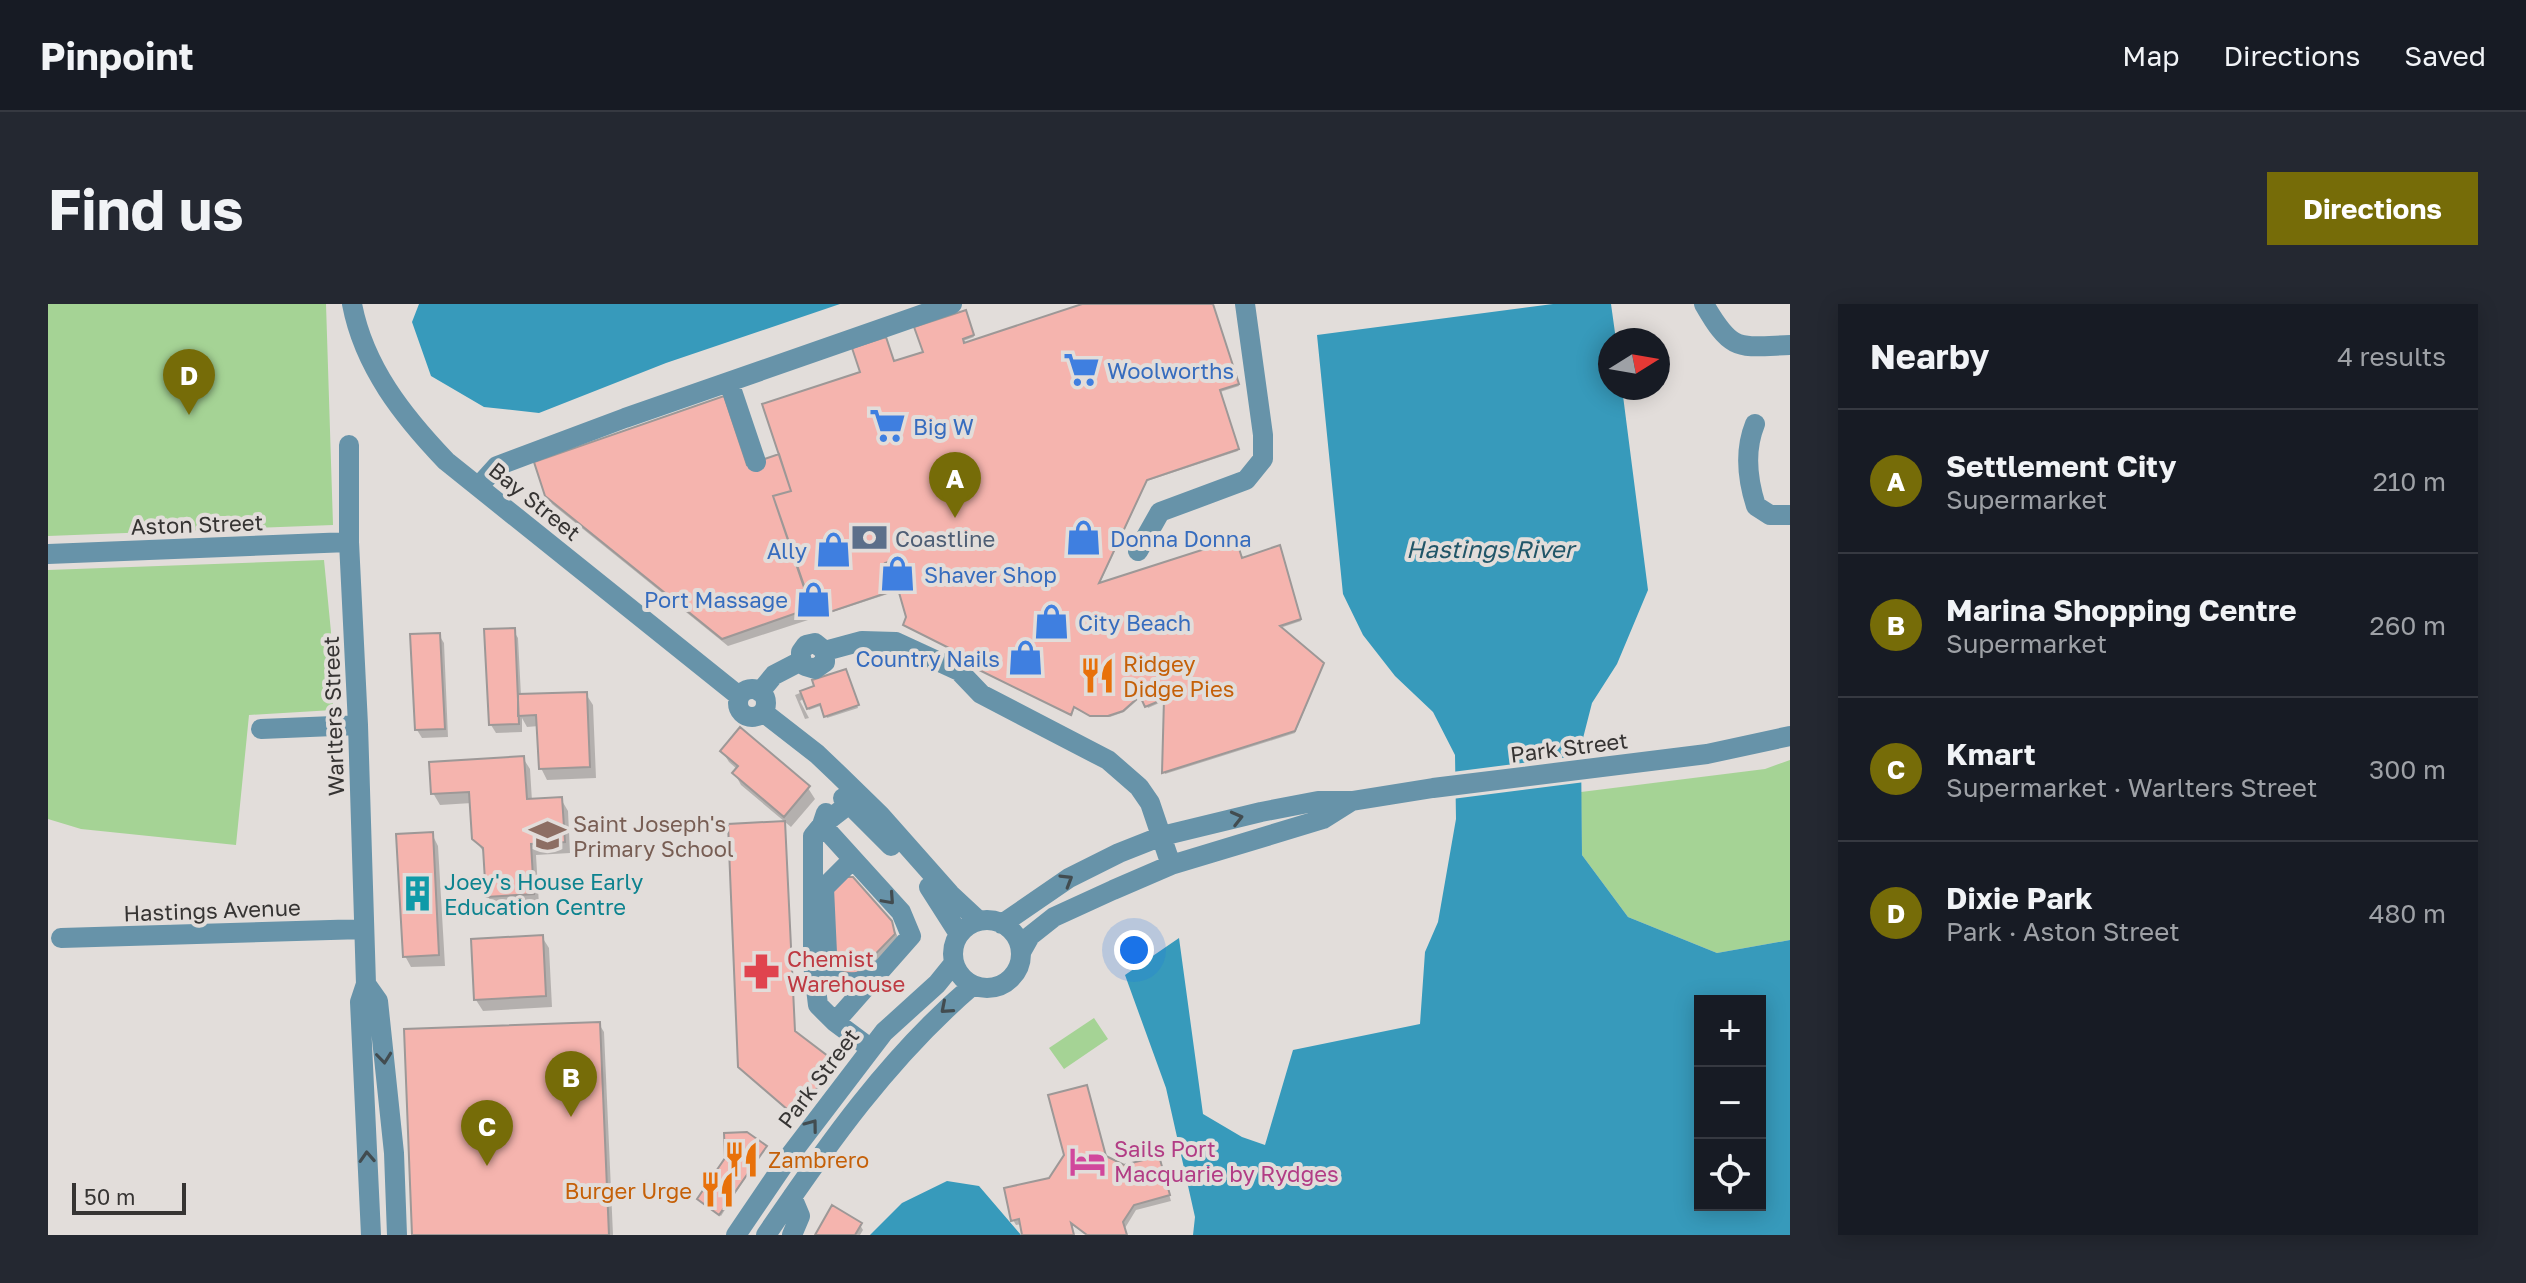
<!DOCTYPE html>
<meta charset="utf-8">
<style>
:root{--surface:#171b24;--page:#242831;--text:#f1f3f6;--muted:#9ea1a6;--line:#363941;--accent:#766c08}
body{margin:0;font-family:"Golos Text",sans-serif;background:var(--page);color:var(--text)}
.controls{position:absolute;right:24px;bottom:24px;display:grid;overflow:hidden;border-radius:0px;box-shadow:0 4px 20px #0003}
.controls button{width:72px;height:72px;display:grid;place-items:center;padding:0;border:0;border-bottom:2px solid var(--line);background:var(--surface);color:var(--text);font:40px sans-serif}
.compass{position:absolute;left:1550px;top:24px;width:72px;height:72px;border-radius:50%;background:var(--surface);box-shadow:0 4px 20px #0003;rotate:79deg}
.scale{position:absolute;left:24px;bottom:20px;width:114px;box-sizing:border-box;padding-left:8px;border:4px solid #363433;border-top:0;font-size:22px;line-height:28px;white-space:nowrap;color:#363433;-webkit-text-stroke:6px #e2ddda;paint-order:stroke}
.you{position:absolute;left:1086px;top:646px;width:28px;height:28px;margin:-20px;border:6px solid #fff;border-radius:50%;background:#1a73e8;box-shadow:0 0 0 12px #1a73e833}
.badge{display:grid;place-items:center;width:52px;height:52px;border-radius:50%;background:var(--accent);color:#fff;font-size:26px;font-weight:700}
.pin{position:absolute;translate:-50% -66px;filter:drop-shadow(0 2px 4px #0008)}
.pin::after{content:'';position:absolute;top:42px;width:28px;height:24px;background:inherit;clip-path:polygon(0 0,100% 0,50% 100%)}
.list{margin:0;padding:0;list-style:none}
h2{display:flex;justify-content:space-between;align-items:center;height:104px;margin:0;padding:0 32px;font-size:34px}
h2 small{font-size:26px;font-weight:400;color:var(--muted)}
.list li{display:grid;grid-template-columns:52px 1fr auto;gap:24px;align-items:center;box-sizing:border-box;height:144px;padding:0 32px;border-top:2px solid var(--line)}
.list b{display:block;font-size:30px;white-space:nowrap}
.list p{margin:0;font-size:26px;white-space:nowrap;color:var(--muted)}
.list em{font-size:26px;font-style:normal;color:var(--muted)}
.icon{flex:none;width:44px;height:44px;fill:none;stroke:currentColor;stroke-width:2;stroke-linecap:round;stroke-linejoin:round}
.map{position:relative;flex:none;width:1742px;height:931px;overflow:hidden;border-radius:0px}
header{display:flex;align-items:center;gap:48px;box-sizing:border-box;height:112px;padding:0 40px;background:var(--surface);border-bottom:2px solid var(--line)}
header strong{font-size:38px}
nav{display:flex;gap:44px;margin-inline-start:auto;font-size:28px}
.intro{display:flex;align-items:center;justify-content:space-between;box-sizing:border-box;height:192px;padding:0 48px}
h1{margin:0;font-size:56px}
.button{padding:20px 36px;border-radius:0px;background:var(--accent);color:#fff;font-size:28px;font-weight:700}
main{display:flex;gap:48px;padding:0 48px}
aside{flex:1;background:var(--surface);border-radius:0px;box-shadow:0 4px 20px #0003}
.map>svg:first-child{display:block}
.green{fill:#a5d395}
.water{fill:#379abb;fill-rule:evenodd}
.pier{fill:#e2ddda}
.shadow{fill:#0003}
.building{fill:#f5b4ae;stroke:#9d9897;stroke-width:2}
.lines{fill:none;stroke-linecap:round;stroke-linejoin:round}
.minor{stroke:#6793a9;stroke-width:20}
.oneway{stroke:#424c50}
.labels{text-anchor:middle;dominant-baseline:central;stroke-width:8;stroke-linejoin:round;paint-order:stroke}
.shop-label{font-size:22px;fill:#366cbe;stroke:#e2ddda;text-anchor:start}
.street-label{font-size:22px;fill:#363433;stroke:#e2ddda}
.service-label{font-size:22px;fill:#4e5e75;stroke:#e2ddda;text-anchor:start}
.food-label{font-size:22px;fill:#c56008;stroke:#e2ddda;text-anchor:start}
.education-label{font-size:22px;fill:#785e54;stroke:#e2ddda;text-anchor:start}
.culture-label{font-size:22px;fill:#0d838f;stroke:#e2ddda;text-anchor:start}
.health-label{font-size:22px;fill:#be3a42;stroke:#e2ddda;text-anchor:start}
.hotel-label{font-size:22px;fill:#b23c85;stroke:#e2ddda;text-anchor:start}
.water-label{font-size:24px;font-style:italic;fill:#215668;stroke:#e2ddda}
</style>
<header>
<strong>Pinpoint</strong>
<nav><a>Map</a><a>Directions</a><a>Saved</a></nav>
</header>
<div class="intro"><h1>Find us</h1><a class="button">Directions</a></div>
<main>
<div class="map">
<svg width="1742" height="931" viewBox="0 0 1742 931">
<rect width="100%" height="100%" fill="#e2ddda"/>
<path class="green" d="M 0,0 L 278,0 L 285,221 L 0,232 Z
M 276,256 L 283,328 L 285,406 L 201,411 L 188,541 L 33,525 L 0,515 L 0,266 Z
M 1742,456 L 1742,636 L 1669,649 L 1580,613 L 1534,551 L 1533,488 L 1717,465 Z
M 1046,714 L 1060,735 L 1016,765 L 1001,744 Z"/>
<path class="water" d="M 371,0 L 792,0 L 618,59 L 491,109 L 436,103 L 383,72 L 364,18 Z
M 1505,0 L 1563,0 L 1568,36 L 1562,36 L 1562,84 L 1574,84 L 1600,286 L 1569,360 L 1544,399 L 1533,442 L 1534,551 L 1580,613 L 1669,649 L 1742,636 L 1742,931 L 1145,931 L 1147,913 L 1118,784 L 1077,671 L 1131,634 L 1155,810 L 1194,833 L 1217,841 L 1245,746 L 1372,720 L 1377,648 L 1390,618 L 1408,515 L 1407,451 L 1385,408 L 1347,372 L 1315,331 L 1295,290 L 1269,31 ZM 1652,697 L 1712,697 L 1712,901 L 1652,901 Z
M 899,877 L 931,882 L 973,931 L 822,931 L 854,899 Z"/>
<path class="pier" d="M 1537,451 L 1537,478 L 1404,495 L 1404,468 Z"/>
<path class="shadow" d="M 1040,0 L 1164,0 L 1191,82 L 1172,88 L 1190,147 L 1099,177 L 1051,281 L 1193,256 L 1232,245 L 1253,317 L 1232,324 L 1275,362 L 1247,429 L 1117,470 L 1118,396 L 1100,404 L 1094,392 L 1076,408 L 1062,413 L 1044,413 L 1026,404 L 1024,412 L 932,366 L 927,357 L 858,323 L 860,313 L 853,289 L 849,287 L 872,279 L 846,284 L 846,288 L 680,342 L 504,200 L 499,191 L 700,163 L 733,151 L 846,60 L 877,49 L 917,8 L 926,33 L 915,37 L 916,41 Z
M 465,326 L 470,334 L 473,392 L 538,390 L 545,401 L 548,474 L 499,476 L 493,464 L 491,422 L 479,423 L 474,414 L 474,428 L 448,429 L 443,421 Z
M 391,331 L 396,339 L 400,433 L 374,434 L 369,426 Z
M 797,367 L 810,404 L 779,414 L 775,401 L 761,406 L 755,395 L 752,397 L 761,414 L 757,415 L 747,391 L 752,389 L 756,396 Z
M 674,447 L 760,484 L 767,495 L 743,523 L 693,481 L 687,470 L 690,466 L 681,458 Z
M 475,454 L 482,465 L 484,497 L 513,495 L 520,507 L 522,549 L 488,551 L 491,601 L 446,604 L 440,592 L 437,550 L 426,534 L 424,499 L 392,501 L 385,489 Z
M 384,530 L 390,542 L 397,662 L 363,663 L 357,652 Z
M 782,586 L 842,618 L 849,631 L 853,642 L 814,680 Z
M 494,633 L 501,644 L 504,703 L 435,707 L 428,696 Z
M 551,720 L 556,728 L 565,931 L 366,931 Z
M 747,729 L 788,763 L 749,812 L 693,765 Z
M 1038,783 L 1058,855 L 1076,863 L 1110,854 L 1123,897 L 1088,906 L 1077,924 L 1079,931 L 1039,931 L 1024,921 L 1026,931 L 977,931 L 974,920 L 968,921 L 965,916 L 1002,876 L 1018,852 Z
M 717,843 L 673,912 L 652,897 L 651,896 Z
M 812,921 L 815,926 L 812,931 L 769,931 Z"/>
<path class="building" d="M 1034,0 L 1165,0 L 1191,80 L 1172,86 L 1191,145 L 1099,176 L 1051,279 L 1188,235 L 1194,254 L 1232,241 L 1253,315 L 1232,322 L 1276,359 L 1247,427 L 1114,469 L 1116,395 L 1097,403 L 1092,392 L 1075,407 L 1060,412 L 1042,412 L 1026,403 L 1023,411 L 929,365 L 925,356 L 855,321 L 858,313 L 850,285 L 767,313 L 725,192 L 743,187 L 714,100 L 812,68 L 804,44 L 838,33 L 846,57 L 875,48 L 866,23 L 918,6 L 926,31 L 915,35 L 916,39 Z
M 676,92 L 699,161 L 731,150 L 743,187 L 725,192 L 763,304 L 674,335 L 497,192 L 486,158 Z
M 853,253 L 862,280 L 846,286 L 837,259 Z
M 467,324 L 471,420 L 441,421 L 436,325 Z
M 392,329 L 397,425 L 367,426 L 362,330 Z
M 798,365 L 811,401 L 776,413 L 772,400 L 759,405 L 752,387 L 766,382 L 764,376 Z
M 539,388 L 542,463 L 491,465 L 488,411 L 470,412 L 470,390 Z
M 692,423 L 762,482 L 736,513 L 684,469 L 690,462 L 672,447 Z
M 476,452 L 479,495 L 514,493 L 517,538 L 483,540 L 486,590 L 438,593 L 435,544 L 424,535 L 421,488 L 383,490 L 381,458 Z
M 737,517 L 747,727 L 789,759 L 747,812 L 690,763 L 680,520 Z
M 385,528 L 391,651 L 355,653 L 348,530 Z
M 794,573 L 805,573 L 844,617 L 847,630 L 808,670 L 782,666 L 780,585 Z
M 495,631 L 498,692 L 426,696 L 423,635 Z
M 552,718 L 561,931 L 364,931 L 356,725 Z
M 1039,781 L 1058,852 L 1076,861 L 1111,852 L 1122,891 L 1086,901 L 1075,918 L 1079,931 L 1039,931 L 1023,919 L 1026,931 L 974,931 L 971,915 L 963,917 L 956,884 L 1001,874 L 1016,851 L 1000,791 Z
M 699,828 L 719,842 L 671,911 L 649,895 L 677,854 L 676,829 Z
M 784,901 L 814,919 L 807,931 L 767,931 Z"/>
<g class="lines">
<path class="minor" d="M 304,0 C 316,63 355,112 398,157 L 691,392
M 1656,0 C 1684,49 1690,43 1742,41
M 681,78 L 708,158
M 1707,120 C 1696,147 1699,174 1708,202 L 1722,211 L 1742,211
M 301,141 L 301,238 L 310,421 L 318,680 L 312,698 L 323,931
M 431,182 L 449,162 L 577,114 L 904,0
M 1090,247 L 1112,208 L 1198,176 L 1215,155 L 1215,131 L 1197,0
M 0,250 L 301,238
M 777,347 L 814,337 L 848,338 L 911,367 L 933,390 L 1060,456 L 1091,483 L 1102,499 L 1123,561
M 753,357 L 753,348 L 758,341 L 767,339 L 777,347
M 753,357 L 757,362 L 767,365 L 777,358 L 777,347
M690 399a14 14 0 1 1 28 0a14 14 0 1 1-28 0Z
M 712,388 L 726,371 L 753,357
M 715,408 L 769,450 L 790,470 L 832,511 L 902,590 L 931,617
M 213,425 L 310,421
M 795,494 L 843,542
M 778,509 L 774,521 L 765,532 L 765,660 L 770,701 L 787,718 L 822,744
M 805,555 L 776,584 L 780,671 C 794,682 809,679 826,674
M 881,583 L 911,630
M905 650a34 34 0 1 1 68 0a34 34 0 1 1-68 0Z
M 954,620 L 1021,574 L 1071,549 L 1114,532 L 1213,508 L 1270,497 L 1304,497 L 1385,484 L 1659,450 L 1742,432
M 13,634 L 316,625
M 973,648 L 982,632 L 1006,613 L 1065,586 L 1123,561 L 1275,515 L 1302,498
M 318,680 L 330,697 L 346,849 L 349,931
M 787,718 L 863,632 L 853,608 L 774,521 L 801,500
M 744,893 L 752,912 L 744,931
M 688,931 L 743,850 L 836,728 L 889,680 L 906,659
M 718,931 C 779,841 841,753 924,682"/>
</g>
<defs><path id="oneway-chevron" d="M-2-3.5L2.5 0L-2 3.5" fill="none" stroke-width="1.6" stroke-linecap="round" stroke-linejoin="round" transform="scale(2)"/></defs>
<g class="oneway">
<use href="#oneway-chevron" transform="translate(1189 514) rotate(-14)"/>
<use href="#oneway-chevron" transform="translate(1019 576) rotate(-31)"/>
<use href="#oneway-chevron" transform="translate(841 595) rotate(48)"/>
<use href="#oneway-chevron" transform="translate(898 704) rotate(139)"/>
<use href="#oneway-chevron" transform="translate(336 754) rotate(84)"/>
<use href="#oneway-chevron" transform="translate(764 821) rotate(-53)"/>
<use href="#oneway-chevron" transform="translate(319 853) rotate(-93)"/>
</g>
<defs>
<symbol id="supermarket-bare" viewBox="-9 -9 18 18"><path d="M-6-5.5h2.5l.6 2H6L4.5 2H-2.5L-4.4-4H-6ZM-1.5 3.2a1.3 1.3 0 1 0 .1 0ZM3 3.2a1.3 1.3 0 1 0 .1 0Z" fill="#3f7fe0" stroke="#e2ddda" stroke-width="2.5" paint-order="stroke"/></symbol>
<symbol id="bank-bare" viewBox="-9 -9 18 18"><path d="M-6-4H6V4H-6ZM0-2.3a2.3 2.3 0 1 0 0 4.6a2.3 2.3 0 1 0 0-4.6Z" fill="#5c6f8a" stroke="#e2ddda" stroke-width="2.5" paint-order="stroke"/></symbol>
<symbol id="shop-bare" viewBox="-9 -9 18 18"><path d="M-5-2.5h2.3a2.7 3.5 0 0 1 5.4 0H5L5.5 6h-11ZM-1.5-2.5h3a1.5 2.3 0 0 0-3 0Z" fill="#3f7fe0" stroke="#e2ddda" stroke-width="2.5" paint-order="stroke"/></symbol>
<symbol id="restaurant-bare" viewBox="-9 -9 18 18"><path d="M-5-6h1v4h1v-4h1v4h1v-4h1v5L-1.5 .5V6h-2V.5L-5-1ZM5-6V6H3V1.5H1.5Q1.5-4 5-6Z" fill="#e8710a" stroke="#e2ddda" stroke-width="2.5" paint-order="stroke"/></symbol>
<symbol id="school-bare" viewBox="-9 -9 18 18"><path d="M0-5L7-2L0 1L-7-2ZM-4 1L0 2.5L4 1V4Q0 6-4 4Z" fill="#8d6e63" stroke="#e2ddda" stroke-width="2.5" paint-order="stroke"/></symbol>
<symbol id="building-bare" viewBox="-9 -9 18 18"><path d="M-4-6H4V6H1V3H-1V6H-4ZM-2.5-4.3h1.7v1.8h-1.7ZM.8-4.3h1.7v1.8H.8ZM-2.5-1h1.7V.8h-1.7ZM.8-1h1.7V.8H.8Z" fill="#0f9aa8" stroke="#e2ddda" stroke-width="2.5" paint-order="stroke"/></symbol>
<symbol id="pharmacy-bare" viewBox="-9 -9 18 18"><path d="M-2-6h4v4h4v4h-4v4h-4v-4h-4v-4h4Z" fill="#e0444e" stroke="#e2ddda" stroke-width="2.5" paint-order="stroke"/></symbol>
<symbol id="hotel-bare" viewBox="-9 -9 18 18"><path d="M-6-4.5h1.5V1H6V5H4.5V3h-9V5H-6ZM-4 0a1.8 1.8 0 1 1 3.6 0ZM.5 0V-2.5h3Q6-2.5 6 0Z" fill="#d1479c" stroke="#e2ddda" stroke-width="2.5" paint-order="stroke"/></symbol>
</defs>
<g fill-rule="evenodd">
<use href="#supermarket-bare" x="1008" y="40" width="51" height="51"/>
<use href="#supermarket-bare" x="814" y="96" width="51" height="51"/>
<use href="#bank-bare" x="796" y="208" width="51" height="51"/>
<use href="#shop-bare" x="1010" y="208" width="51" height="51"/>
<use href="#shop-bare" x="760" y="220" width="51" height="51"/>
<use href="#shop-bare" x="824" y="244" width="51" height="51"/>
<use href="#shop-bare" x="740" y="270" width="51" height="51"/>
<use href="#shop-bare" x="978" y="292" width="51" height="51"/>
<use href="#shop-bare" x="952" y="328" width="51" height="51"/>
<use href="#restaurant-bare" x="1024" y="346" width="51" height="51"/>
<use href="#school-bare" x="474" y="506" width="51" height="51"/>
<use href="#building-bare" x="344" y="564" width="51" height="51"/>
<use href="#pharmacy-bare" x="688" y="642" width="51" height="51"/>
<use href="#restaurant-bare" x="668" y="830" width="51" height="51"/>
<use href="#hotel-bare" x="1014" y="832" width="51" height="51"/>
<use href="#restaurant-bare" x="644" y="860" width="51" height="51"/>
</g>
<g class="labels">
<g class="shop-label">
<text x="1059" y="66">Woolworths</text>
<text x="865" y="122">Big W</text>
<text x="1062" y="234">Donna Donna</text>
<text x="759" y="246" text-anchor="end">Ally</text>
<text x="876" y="270">Shaver Shop</text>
<text x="740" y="295" text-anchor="end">Port Massage</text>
<text x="1030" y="318">City Beach</text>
<text x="952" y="354" text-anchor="end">Country Nails</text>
</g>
<g class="street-label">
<text transform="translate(487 197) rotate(39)">Bay Street</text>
<text transform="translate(149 220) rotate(-2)">Aston Street</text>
<text transform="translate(285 412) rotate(-92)">Warlters Street</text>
<text transform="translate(1521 443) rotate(-7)">Park Street</text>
<text transform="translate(164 606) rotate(-2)">Hastings Avenue</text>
<text transform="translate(770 774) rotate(-53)">Park Street</text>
</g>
<g class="service-label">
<text x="847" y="234">Coastline</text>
</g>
<g class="food-label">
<text x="1075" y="359">Ridgey<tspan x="1075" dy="25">Didge Pies</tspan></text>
<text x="720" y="855">Zambrero</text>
<text x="644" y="886" text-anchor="end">Burger Urge</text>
</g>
<g class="education-label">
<text x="525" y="519">Saint Joseph's<tspan x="525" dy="25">Primary School</tspan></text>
</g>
<g class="culture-label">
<text x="396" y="577">Joey's House Early<tspan x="396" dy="25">Education Centre</tspan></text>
</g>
<g class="health-label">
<text x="739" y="654">Chemist<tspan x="739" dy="25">Warehouse</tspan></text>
</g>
<g class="hotel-label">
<text x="1066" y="844">Sails Port<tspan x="1066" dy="25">Macquarie by Rydges</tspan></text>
</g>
<g class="water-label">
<text x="1442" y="244">Hastings River</text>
</g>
</g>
</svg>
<div class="controls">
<button>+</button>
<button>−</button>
<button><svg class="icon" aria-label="locate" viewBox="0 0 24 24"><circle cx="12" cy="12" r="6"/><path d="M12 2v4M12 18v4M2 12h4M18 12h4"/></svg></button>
</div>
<svg class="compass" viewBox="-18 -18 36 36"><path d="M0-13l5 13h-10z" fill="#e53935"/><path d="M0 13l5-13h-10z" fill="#9ea1a6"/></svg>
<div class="scale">50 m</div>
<div class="you"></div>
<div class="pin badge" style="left:907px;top:214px">A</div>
<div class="pin badge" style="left:523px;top:813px">B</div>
<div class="pin badge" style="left:439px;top:862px">C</div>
<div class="pin badge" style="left:141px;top:111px">D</div>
</div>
<aside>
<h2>Nearby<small>4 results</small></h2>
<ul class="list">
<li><span class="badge">A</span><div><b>Settlement City</b><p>Supermarket</p></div><em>210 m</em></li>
<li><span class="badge">B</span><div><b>Marina Shopping Centre</b><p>Supermarket</p></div><em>260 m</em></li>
<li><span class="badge">C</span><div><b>Kmart</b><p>Supermarket · Warlters Street</p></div><em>300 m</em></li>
<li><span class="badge">D</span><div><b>Dixie Park</b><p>Park · Aston Street</p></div><em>480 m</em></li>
</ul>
</aside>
</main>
